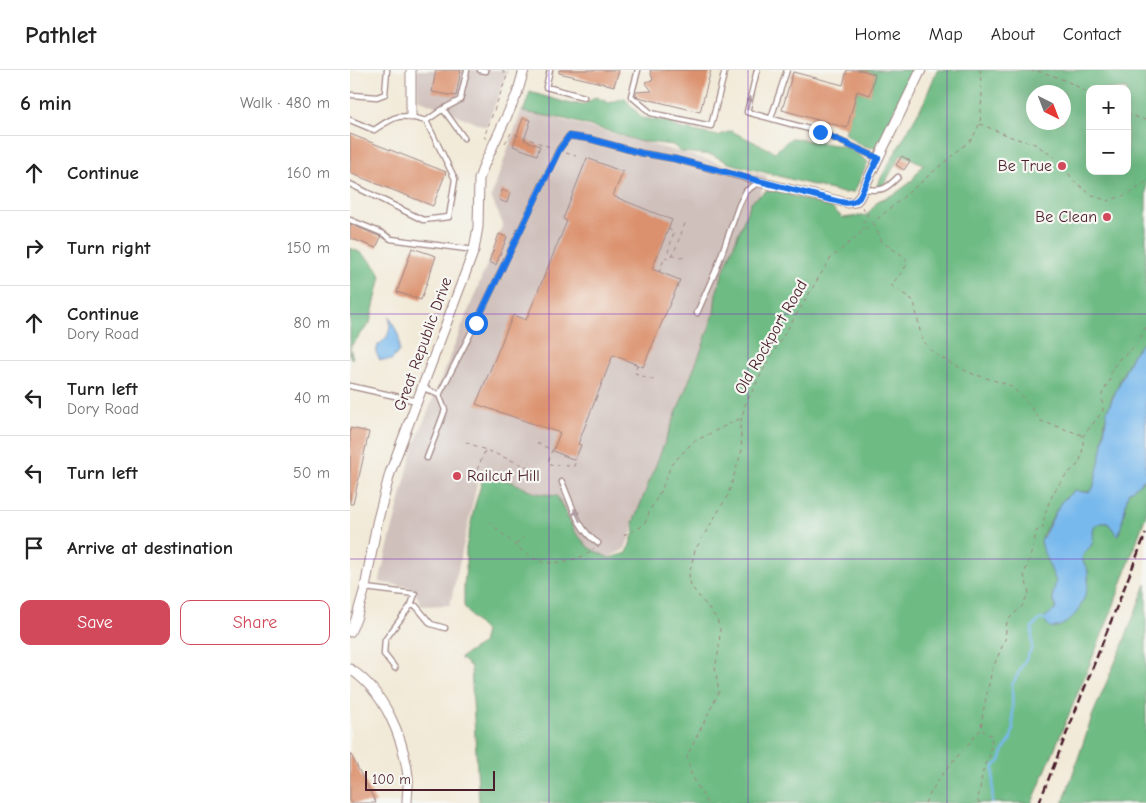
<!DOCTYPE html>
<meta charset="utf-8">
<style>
:root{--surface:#fff;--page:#f2f2f2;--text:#222;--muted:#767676;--line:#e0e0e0;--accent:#d1495b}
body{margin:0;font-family:"Comic Neue",sans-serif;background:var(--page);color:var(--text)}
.controls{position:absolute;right:15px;top:15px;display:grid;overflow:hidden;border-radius:10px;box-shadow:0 5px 20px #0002}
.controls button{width:45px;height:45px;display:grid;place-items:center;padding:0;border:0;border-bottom:1px solid var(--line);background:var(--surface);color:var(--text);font:25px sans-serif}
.compass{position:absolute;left:676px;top:15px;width:45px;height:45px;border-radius:50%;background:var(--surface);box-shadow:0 5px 20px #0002;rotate:138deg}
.scale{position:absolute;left:15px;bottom:12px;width:130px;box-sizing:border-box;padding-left:5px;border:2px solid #4a1f2b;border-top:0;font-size:14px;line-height:18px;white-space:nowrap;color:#4a1f2b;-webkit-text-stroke:4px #f6f6f2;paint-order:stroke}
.stop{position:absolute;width:15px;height:15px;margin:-11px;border:4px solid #1a73e8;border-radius:50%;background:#fff}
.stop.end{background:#1a73e8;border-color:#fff;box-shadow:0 1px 5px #0008}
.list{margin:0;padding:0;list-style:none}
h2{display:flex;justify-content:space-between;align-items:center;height:65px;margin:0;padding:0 20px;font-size:21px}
h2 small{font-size:16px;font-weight:400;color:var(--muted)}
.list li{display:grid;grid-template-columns:32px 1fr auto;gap:15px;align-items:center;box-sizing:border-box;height:75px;padding:0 20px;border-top:1px solid var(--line)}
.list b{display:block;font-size:19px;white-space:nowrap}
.list p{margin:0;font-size:16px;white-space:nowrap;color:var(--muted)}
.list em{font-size:16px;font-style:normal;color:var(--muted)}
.actions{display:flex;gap:10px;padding:15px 20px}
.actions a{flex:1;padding:11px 0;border:1px solid var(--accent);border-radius:10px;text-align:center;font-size:18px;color:var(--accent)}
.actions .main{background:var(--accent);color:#fff}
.icon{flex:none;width:28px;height:28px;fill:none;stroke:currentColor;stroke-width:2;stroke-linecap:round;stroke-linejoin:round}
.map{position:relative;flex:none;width:796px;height:733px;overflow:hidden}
header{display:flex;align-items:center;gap:30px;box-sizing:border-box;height:70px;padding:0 25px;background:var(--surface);border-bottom:1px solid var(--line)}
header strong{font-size:24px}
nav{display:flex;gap:28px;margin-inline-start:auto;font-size:18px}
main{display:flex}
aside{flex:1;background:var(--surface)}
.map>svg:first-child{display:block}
.industrial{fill:#cfc0bb}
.forest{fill:#6ebb84;stroke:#5c6d58;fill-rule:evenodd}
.water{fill:#78b9ed;stroke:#616c8c}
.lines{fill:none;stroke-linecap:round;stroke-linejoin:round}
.stream{stroke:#78b9ed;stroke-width:2.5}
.building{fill:#db916d}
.service-casing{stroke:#9e8482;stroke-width:7}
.minor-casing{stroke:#9e8482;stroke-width:11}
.path{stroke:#9e8482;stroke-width:1;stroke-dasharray:4 4;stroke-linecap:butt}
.service{stroke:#fff;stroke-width:4.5}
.minor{stroke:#fff;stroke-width:9}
.rail{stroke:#4a1f2b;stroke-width:2.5;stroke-dasharray:8 4;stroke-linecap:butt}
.oneway{fill:#ae9aa0}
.route{stroke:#1a73e8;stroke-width:6}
.grid{fill:none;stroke:#7b2cbf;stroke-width:1;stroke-opacity:0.55}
.poi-dot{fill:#d1495b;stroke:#f6f6f2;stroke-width:2}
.labels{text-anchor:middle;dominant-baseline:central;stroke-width:4.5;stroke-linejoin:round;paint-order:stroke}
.poi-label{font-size:16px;fill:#4a1f2b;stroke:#f6f6f2;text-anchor:end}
.street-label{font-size:16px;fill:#4a1f2b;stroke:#f6f6f2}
</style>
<header>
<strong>Pathlet</strong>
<nav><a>Home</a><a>Map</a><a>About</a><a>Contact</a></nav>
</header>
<main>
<aside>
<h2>6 min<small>Walk · 480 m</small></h2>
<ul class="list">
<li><svg class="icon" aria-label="ahead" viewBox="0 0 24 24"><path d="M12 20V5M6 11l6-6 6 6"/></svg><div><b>Continue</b></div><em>160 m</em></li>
<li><svg class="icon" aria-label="right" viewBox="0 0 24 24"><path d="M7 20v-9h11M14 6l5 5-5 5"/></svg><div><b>Turn right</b></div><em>150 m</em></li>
<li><svg class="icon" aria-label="ahead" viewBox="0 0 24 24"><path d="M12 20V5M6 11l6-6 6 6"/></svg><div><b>Continue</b><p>Dory Road</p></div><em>80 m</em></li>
<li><svg class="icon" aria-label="left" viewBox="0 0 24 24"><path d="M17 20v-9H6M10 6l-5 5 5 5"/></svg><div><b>Turn left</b><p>Dory Road</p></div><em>40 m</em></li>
<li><svg class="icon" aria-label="left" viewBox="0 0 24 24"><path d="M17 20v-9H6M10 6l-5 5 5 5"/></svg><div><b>Turn left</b></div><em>50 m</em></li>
<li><svg class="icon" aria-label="arrive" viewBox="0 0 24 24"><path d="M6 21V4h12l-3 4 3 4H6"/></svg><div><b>Arrive at destination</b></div></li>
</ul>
<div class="actions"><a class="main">Save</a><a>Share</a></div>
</aside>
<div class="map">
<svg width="796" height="733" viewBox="0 0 796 733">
<rect width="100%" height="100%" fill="#f6f6f2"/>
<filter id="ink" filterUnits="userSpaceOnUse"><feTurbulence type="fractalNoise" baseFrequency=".02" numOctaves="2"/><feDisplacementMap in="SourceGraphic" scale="10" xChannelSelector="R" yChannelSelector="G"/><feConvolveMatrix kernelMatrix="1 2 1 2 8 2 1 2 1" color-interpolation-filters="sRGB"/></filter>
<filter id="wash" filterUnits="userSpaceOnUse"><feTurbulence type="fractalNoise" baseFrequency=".0096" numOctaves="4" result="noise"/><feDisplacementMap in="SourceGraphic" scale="20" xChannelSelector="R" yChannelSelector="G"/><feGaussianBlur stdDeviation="1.12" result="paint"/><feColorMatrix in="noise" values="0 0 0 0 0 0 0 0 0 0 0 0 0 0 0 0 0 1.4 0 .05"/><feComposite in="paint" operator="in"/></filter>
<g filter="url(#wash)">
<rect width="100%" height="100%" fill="#f2ead8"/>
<path class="industrial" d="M 67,0 L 158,0 L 136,57 L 68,29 Z
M 172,39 L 417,106 L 275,479 L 245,494 L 207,432 L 129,405 L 100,535 L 72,536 L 63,518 L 29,512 L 63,379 L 153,154 L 141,127 Z"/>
<path class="forest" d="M 511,0 L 563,0 L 527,78 C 513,78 505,72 495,63 L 507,21 L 520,24 L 525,4 Z
M 587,0 L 796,0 L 796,268 L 782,286 L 770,310 L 767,320 L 762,327 L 755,351 L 752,380 L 743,419 C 737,424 732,422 725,420 L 711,432 L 692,466 L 697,488 L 706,511 L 703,530 L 706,536 L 705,540 L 702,543 L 705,557 C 727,551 740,523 738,502 C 737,496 732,493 732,487 C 734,482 740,478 742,474 C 745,465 738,450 758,453 L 768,466 L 772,453 L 778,423 L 796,408 L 796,445 L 761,543 L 682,733 L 129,733 L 121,597 L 110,588 L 132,574 L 135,561 L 123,549 L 114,536 L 114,515 L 116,497 L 116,478 L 124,438 L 134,405 L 162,412 L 185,423 L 207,426 L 225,462 L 239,478 L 259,488 L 277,483 L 285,459 L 283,453 L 352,278 L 364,244 L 366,224 L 374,200 L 401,132 L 416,121 L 427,121 L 482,138 L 493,148 L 517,145 L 528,131 L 546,123 L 561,112 L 573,94 L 551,84 L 533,116 L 527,115 L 574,32 ZM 740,19 L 777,19 L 777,101 L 740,101 ZM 684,22 L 714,22 L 714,52 L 684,52 Z
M 180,22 L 221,34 L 235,34 L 246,27 L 259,33 L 274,28 L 292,48 L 315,51 L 329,58 L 368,66 L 381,61 L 425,82 L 441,68 L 498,77 L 518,92 L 504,122 L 493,123 L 379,93 L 363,85 L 331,82 L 323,75 L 288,71 L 262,62 L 215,49 L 173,42 Z
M 0,178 C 15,183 24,193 31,206 L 20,253 L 0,277 L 3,288 L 0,288 Z
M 796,514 L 796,733 L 713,733 L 743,644 L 773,574 Z"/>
<path class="water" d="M 40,247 L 49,267 L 49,281 L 42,290 L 30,290 L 26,283 L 28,275 C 40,267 40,260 40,247 Z
M 796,268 L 796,408 L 778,423 L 772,453 L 768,466 L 758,453 C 738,451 745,465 742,474 C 740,478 734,482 732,487 C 732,493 737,496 738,502 C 740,524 726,556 701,558 L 695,551 L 695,547 L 705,540 L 706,536 L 703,530 L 703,524 L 706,511 L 694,483 L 691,471 L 711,432 L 725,420 C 732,422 737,424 743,419 L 752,380 L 757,341 L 782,286 Z"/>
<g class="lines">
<path class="stream" d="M 642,733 L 644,696 L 650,691 L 654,679 L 660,671 L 663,660 L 662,615 L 682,578 L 682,557 L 691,549 L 698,550"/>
</g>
<g id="blocks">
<path class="building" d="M 86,0 L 111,0 L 106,26 L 82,22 Z
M 209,0 L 269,0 L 264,16 L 209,3 Z
M 300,0 L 361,0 L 350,42 L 288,27 L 286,25 L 286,22 L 302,21 L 295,12 L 303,10 Z
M 497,0 L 511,0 L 525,4 L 520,25 L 507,21 L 497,58 L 432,40 L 443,2 L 493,15 Z
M 173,48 L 181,50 L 174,70 L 190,76 L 187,85 L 163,76 Z
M 0,64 L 96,102 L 83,136 L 0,103 Z
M 552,86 L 560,91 L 554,100 L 546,95 Z
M 237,88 L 273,102 L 263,126 L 322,150 L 302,199 L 330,210 L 293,297 L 263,285 L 228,374 L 231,375 L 225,390 L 203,381 L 210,363 L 126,334 L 163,245 L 176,250 L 217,151 L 213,149 Z
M 152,120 L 160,123 L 157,133 L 149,130 Z
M 0,154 L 31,167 L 26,178 L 0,168 Z
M 149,164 L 157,167 L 146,195 L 139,192 Z
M 62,178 L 86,186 L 71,230 L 47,222 Z
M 0,358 L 19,362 L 3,434 L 0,434 Z
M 0,683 L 26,733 L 0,733 Z"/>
</g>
</g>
<g filter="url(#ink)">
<use href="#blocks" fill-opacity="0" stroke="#9e8482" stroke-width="1"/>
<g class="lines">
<defs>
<path id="service" d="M 130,0 L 136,1
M 200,0 L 196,17 L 234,27
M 288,0 L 281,26 L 301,43 L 361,56 L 375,0
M 407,0 L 397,42 L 470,62 L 528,88
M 2,25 L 27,27 L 35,24 L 37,0
M 93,39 L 110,30 L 117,0
M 421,48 L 437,0
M 0,50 L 24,60 C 47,45 49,43 76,51 L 105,109 L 99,147 L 73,150 L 0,114
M 76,51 L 93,39 L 114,68
M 513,119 C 533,121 535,120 548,107
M 0,150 L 32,163 L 41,169 L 124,180
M 347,243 L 366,200 L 389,135 L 396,121 L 409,112
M 0,316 L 67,331
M 72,317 L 89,325 L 95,340 L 77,388
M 89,325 L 126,253 L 209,79 L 219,66 L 240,69 L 291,83 L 325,89 L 409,112
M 212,412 C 221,432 228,461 248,473
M 15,518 L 65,524 L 61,535 L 35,570 L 34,584 L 45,598
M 61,535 L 66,536 L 81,554 L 95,558"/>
<path id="minor" d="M 61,46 L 61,0
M 409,112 L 498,133 L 505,132 L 509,128 L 571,0
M 0,562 L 6,549 L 15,518 L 27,453 L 40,403 L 124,180 L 128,157 L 129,109 L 134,95 L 167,24 L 174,0
M 0,599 C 34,621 53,666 58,706 C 59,714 57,724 57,733"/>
</defs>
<use href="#service" class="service-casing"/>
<use href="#minor" class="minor-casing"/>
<path class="path" d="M 680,0 C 701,3 721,12 740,24
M 777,44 L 796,50
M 630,54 L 664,68 L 685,74 L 711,92 L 723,110 L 740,124 L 757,131 L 779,124 L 796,112
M 137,69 L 134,67 L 157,6 L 152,0
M 155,73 L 161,63 L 203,78
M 216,83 L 226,86
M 512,137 L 518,144 L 513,154 L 513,159
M 524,154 L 532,172 L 555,187 L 557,193 L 554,200 L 541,215 L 564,231 L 571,266 L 578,278 L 590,287 L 620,303 L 659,315 L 673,327 L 691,351 L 732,365
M 318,159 L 324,162 L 318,182 L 323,185 L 335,188
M 309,202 L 315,187 L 319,189 L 323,185 L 336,151
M 287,295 L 285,303 L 306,311
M 116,372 L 178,397 L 180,391
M 187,373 L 202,380 L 198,393 L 200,395 L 224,396 L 226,391
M 124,407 L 135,381
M 140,452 C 154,465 175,487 193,492 C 201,494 212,492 220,490 C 229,488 238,485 244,478
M 274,465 L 291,457 L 296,451 L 300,440 L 312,419 L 321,395 L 343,372 L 391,348
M 166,474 L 173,467
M 357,733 L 341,704 L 337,686 L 369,622 L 365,597 L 369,580 L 370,559 L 367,549 L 341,516 L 339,505 L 345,480 L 378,425 L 392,380 L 390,355 L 395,335 L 417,293 L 480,189 L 622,69 L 630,53 L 632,25 L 630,0
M 575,733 L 585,715 L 596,700 L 631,659 L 633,642 L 642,600 L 655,570 L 657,551 L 672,536 L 679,523 L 674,505 L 684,475 L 686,461 L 693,458 C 694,438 704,419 717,404 C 721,401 726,397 729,393 C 733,384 733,375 733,366 L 753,341 L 752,324 L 760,310 L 762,299 L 769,289 L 779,282 L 789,271 L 796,257
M 630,733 L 627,730 C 633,715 629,700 640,686 C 639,678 643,672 641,664 L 639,665 L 632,660"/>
<use href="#service" class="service"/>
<use href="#minor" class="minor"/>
<path class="rail" d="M 689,733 L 796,463"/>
</g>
<defs><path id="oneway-solid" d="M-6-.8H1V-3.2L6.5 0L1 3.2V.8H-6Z" transform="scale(1.25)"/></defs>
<g class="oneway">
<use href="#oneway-solid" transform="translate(399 33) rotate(-77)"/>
<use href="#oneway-solid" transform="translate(227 445) rotate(-114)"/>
</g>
</g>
<g class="lines" filter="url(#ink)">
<path class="route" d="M 126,253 L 209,80 L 219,66 L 240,69 L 291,83 L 325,89 L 482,130 C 491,132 501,136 509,128 L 528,88 L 470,62"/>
</g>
<path class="grid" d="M 199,0 L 199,733M 398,0 L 398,733M 597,0 L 597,733M 0,244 L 796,244M 0,489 L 796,489"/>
<g class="poi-dot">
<circle cx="712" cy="96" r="5"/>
<circle cx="757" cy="147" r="5"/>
<circle cx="107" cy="406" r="5"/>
</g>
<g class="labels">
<g class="poi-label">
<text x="702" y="96">Be True</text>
<text x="747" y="147">Be Clean</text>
<text x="117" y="406" text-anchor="start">Railcut Hill</text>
</g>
<g class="street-label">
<text transform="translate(421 267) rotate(-60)">Old Rockport Road</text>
<text transform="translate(73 274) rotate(-70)">Great Republic Drive</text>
</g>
</g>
</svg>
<div class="controls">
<button>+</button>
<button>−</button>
</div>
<svg class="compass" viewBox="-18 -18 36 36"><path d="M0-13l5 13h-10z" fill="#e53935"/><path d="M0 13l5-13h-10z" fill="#767676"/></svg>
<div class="scale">100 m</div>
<div class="stop" style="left:126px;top:253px"></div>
<div class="stop end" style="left:470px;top:62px"></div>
</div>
</main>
